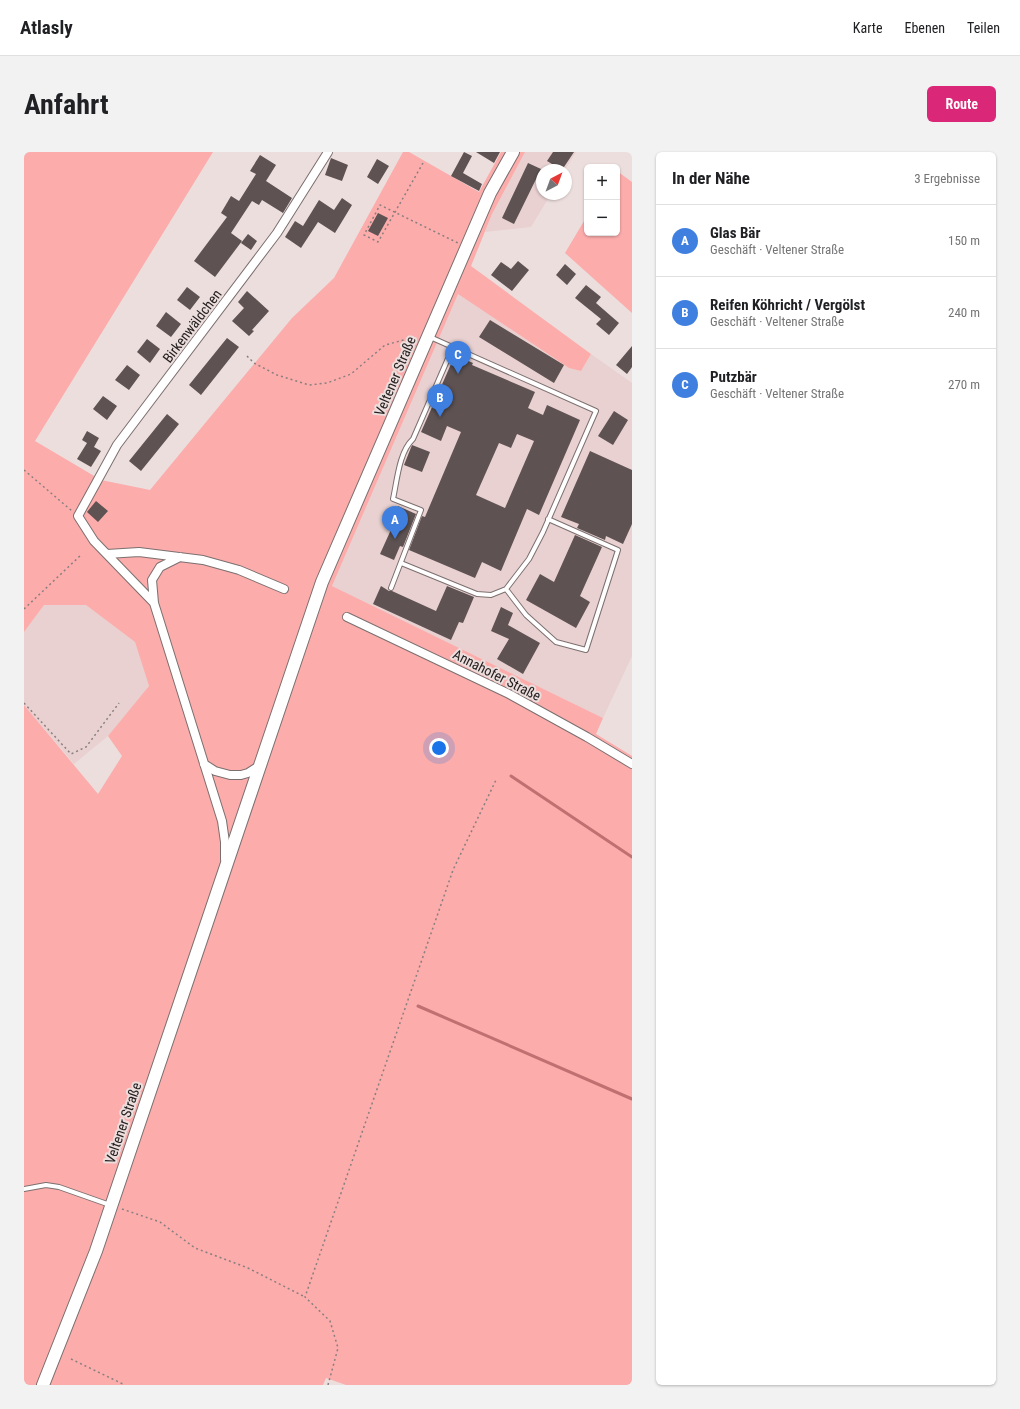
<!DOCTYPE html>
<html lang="de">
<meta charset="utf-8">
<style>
:root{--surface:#fff;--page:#f2f2f2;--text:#202124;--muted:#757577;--line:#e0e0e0;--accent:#db2777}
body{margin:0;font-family:"Roboto Condensed",sans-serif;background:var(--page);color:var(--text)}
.controls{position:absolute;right:12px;top:12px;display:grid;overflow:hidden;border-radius:6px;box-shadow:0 1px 3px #0004}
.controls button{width:36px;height:36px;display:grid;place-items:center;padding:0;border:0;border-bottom:1px solid var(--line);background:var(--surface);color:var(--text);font:20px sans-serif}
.compass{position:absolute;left:512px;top:12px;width:36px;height:36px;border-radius:50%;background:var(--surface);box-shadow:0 1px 3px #0004;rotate:41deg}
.you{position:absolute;left:415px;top:596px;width:14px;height:14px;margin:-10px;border:3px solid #fff;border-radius:50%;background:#1a73e8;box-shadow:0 0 0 6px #1a73e833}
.badge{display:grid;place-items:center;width:26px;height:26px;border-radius:50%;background:var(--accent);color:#fff;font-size:13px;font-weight:700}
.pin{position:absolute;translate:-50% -33px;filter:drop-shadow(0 1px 2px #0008)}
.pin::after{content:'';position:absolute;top:21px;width:14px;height:12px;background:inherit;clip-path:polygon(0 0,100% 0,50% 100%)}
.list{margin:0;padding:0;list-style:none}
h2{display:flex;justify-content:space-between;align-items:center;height:52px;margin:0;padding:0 16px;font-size:17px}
h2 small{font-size:13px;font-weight:400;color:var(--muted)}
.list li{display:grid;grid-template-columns:26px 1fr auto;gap:12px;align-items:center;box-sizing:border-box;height:72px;padding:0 16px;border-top:1px solid var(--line)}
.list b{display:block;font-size:15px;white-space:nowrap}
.list p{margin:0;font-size:13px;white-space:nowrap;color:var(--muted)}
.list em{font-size:13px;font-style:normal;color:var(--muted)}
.map{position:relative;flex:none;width:608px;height:1233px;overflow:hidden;border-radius:6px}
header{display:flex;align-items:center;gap:24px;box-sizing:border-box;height:56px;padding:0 20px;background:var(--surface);border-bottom:1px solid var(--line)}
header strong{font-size:19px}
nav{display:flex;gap:22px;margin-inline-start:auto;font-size:14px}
.intro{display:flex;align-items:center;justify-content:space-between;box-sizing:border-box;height:96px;padding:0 24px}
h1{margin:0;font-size:28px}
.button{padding:10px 18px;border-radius:6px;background:var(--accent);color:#fff;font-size:14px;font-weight:700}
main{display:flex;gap:24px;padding:0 24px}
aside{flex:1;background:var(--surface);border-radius:6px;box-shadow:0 1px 3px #0004}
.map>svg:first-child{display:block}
.built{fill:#e8d1d0}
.green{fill:#fbacab}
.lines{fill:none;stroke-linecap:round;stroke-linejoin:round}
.stream{stroke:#c17071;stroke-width:3}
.building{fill:#5e5252;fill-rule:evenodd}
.lane-casing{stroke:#7c6f6f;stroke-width:6}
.street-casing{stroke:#7c6f6f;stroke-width:10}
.secondary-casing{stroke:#7c6f6f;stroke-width:14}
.path{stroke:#897f7f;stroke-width:1.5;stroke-dasharray:2 3;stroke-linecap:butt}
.lane{stroke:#fff;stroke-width:4}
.street{stroke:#fff;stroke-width:8}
.secondary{stroke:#fff;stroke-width:12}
.labels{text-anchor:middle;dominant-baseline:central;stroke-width:4;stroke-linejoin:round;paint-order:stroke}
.street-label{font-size:14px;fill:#252020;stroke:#ecdedd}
</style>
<header>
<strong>Atlasly</strong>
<nav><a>Karte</a><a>Ebenen</a><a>Teilen</a></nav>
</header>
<div class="intro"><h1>Anfahrt</h1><a class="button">Route</a></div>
<main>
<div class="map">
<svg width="608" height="1233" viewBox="0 0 608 1233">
<rect width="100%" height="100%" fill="#ecdedd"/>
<path class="built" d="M 501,0 L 552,0 L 541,18 L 518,18 L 518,42 L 527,42 L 507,75 L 461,80 L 468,62 Z
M 434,142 L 545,216 L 557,219 L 567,202 L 608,231 L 608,504 L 579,566 L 308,434 Z
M 20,453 L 62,453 L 111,490 L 125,534 L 84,584 L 50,612 L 0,553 L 0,480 Z"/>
<path class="green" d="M 0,0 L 189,0 L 11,289 L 77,328 L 126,338 L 268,166 L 310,126 L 379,0 L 385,0 L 455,40 L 477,0 L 501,0 L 468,62 L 447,114 L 567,202 L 557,219 L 545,216 L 434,142 L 308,434 L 579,566 L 572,582 L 608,604 L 608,1233 L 322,1233 L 302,1226 L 299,1233 L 0,1233 L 0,553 L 74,642 L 98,604 L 84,584 L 125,534 L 111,490 L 62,453 L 20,453 L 0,480 Z
M 593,19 L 608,30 L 608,161 L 541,101 L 563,64 L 563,81 L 593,81 Z"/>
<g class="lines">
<path class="stream" d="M 487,624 L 608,705
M 394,854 L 608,947"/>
</g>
<path class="building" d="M 440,0 L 448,4 L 439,21 L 458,32 L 455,39 L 427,24 Z
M 452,0 L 476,0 L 470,11 Z
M 529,0 L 550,0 L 538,18 L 523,9 Z
M 236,3 L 252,13 L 242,29 L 268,46 L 259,61 L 238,48 L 235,53 L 228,49 L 207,81 L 218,89 L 191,125 L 170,109 L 203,65 L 197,61 L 207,44 L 215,49 L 232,22 L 226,19 Z
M 307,6 L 324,13 L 318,29 L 301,23 Z
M 353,7 L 365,14 L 354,32 L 343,25 Z
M 504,11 L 517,17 L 490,72 L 478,66 Z
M 318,46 L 328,53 L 311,81 L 294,70 L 277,96 L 261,85 L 271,69 L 279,74 L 295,48 L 310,58 Z
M 354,61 L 364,66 L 354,84 L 344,79 Z
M 224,82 L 233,89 L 227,98 L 217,91 Z
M 494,109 L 505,118 L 488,139 L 467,123 L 477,110 L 487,117 Z
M 541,112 L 552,122 L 543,133 L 532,123 Z
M 562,133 L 577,145 L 572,151 L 595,171 L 585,183 L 572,172 L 577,167 L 551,146 Z
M 163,135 L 176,145 L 166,158 L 153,148 Z
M 223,139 L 245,159 L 228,178 L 230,179 L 225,184 L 208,169 L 220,156 L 214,150 Z
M 142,160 L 157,172 L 147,185 L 132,174 Z
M 466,168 L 540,213 L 530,231 L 455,185 Z
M 203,186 L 215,195 L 177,243 L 165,233 Z
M 123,187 L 136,197 L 126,211 L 113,200 Z
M 608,194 L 608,215 L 603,222 L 592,213 Z
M 431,203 L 449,211 L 448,213 L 511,240 L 504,256 L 519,263 L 523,253 L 556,268 L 515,363 L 503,357 L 477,419 L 458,410 L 451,426 L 385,398 L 398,364 L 401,365 L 437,280 L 423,274 L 417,289 L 397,280 ZM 493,282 L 510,289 L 481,356 L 452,343 L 475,291 L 487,296 Z
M 103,213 L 116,223 L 105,238 L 91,228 Z
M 79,244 L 93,254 L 83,268 L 69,257 Z
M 590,259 L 604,268 L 589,293 L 574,284 Z
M 143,262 L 155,272 L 117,319 L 105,309 Z
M 63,279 L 75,286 L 70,295 L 77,299 L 67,315 L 53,307 L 63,291 L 58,288 Z
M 388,293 L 406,300 L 398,320 L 380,313 Z
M 566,299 L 608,318 L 608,372 L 599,392 L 582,384 L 581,388 L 553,376 L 555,372 L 537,365 Z
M 72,349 L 84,359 L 74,370 L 63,360 Z
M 374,354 L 392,362 L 379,395 L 376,394 L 370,408 L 356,402 L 370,371 L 367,370 Z
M 551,383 L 578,395 L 556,444 L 566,450 L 552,476 L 502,448 L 516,422 L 530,430 Z
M 357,434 L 365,439 L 368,439 L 412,459 L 423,434 L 450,445 L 439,471 L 435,470 L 427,488 L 349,452 Z
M 477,455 L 489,461 L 484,473 L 516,491 L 499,522 L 473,507 L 485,487 L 467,479 Z"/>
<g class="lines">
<defs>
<path id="lane" d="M 377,411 L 453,442 L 467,443 L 482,437 L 505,407 L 519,380 L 572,259 L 406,185
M 367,436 L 397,358 L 369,347 C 373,329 375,300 389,287 L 429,195
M 482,437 L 502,463 L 532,490 L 562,498 L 594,398 L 524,367
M 0,1037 L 22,1033 L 35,1035 L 86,1053"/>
<path id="street" d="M 83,402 L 115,400 L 179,408 L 215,418 L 260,437
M 130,451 L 128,428 L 136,415 L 156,405
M 323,465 L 485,542 L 563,585 L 608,612
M 180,612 L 191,619 L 206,623 L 217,623 L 224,621 L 235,614
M 201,707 L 201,690 L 198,669 L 130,451 L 70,389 L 54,364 L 93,293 L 253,81 L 304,0"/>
<path id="secondary" d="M 19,1233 L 72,1099 L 298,430 L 466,41 L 489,0"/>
</defs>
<use href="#lane" class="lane-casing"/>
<use href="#street" class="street-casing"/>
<use href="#secondary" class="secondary-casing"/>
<path class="path" d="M 399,11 L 354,90 L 340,83 L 356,53 L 434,91
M 223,204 L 230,211 L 253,223 L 285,233 L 303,231 L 327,222 L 361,193 L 391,185
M 0,318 L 48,359
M 0,457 L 58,402
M 0,551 L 47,602 L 62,595 L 95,551
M 98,1057 L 136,1070 L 171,1096 L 224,1116 L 281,1145
M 47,1207 L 101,1233
M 304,1233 L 314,1196 L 306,1169 L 281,1145 L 429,718 L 472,628"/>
<use href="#lane" class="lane"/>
<use href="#street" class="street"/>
<use href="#secondary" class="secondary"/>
</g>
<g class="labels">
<g class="street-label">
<text transform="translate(168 174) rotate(-53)">Birkenwäldchen</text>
<text transform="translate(371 224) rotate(-67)">Veltener Straße</text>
<text transform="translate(473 523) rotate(27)">Annahofer Straße</text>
<text transform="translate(99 971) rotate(-71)">Veltener Straße</text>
</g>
</g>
</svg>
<div class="controls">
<button>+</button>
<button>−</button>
</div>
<svg class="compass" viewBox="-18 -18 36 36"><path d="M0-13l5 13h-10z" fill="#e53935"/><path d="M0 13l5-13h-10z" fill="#757577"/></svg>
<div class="you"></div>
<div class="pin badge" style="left:371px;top:387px;background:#3f7fe0">A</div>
<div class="pin badge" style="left:416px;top:265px;background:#3f7fe0">B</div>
<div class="pin badge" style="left:434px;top:222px;background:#3f7fe0">C</div>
</div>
<aside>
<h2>In der Nähe<small>3 Ergebnisse</small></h2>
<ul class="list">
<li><span class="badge" style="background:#3f7fe0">A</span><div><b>Glas Bär</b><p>Geschäft · Veltener Straße</p></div><em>150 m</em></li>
<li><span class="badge" style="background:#3f7fe0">B</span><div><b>Reifen Köhricht / Vergölst</b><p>Geschäft · Veltener Straße</p></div><em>240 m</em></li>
<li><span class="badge" style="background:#3f7fe0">C</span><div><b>Putzbär</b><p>Geschäft · Veltener Straße</p></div><em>270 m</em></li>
</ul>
</aside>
</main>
